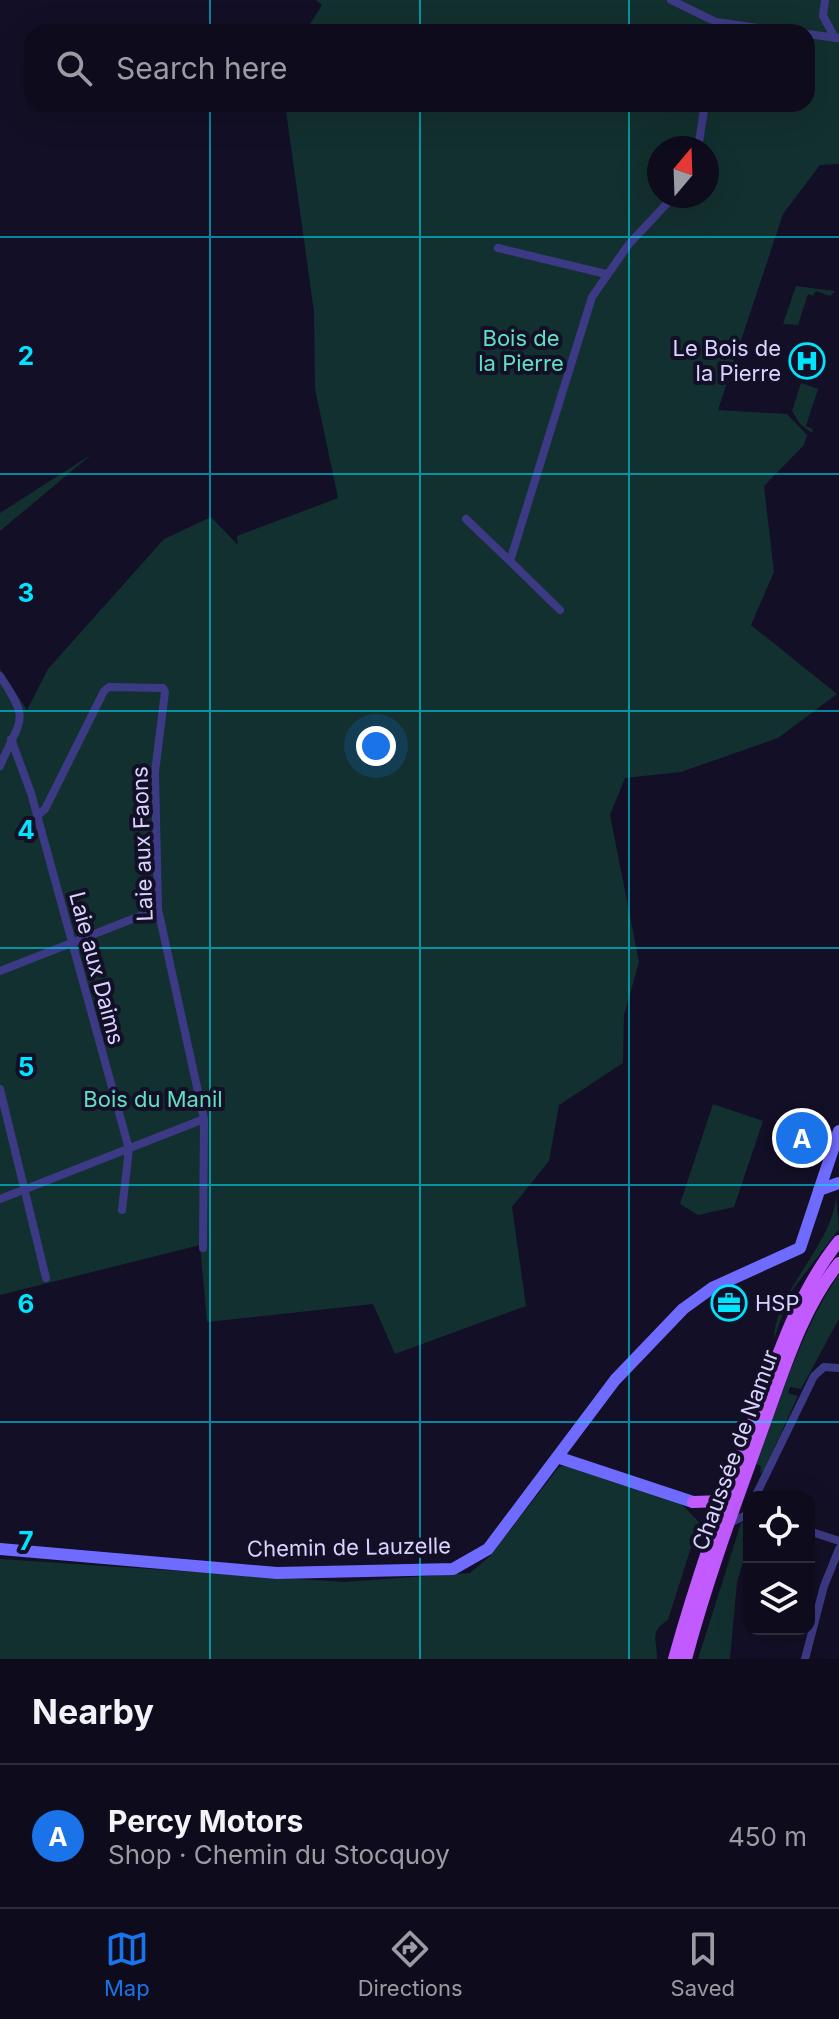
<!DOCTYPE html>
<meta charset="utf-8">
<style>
:root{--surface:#0e0b1c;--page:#1c1929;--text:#f1f3f6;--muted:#9b9ba3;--line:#2e2b3b;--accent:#1a73e8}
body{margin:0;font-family:Inter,sans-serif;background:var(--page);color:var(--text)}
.controls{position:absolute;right:24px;bottom:24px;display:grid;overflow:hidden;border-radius:16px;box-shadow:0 8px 32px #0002}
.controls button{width:72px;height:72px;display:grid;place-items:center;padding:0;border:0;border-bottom:2px solid var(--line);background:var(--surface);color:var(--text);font:40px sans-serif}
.compass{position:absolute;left:647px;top:136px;width:72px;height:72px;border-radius:50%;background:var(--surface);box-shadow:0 8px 32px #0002;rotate:19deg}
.you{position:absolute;left:376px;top:746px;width:28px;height:28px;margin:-20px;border:6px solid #fff;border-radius:50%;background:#1a73e8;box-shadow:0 0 0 12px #1a73e833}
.badge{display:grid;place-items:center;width:52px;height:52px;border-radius:50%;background:var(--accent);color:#fff;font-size:26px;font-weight:700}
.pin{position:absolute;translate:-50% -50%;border:4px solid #fff;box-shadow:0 2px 8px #0006}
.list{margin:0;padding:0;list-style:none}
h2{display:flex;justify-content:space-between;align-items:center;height:104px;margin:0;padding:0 32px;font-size:34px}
h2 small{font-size:26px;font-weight:400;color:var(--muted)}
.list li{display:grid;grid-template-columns:52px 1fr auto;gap:24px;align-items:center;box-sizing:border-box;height:144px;padding:0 32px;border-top:2px solid var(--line)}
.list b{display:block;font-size:30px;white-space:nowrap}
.list p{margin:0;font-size:26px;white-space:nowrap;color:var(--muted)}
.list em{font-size:26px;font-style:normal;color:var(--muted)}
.icon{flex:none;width:44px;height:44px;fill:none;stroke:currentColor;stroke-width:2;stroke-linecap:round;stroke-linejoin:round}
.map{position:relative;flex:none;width:839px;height:1659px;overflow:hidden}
.search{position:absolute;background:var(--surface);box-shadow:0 8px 32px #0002;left:24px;right:24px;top:24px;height:88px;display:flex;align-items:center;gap:20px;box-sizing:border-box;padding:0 28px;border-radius:24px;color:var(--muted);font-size:30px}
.sheet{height:248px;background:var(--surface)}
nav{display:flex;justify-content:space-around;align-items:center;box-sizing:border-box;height:112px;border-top:2px solid var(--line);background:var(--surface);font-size:22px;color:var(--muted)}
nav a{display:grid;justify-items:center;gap:4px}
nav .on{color:var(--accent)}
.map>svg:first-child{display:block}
.green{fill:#12302f;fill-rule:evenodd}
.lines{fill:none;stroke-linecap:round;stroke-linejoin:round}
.street{stroke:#3d3a85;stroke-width:8}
.secondary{stroke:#6f6bff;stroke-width:12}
.primary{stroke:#c25bff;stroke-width:12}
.grid{fill:none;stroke:#00e5ff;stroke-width:2;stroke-opacity:0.55}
.labels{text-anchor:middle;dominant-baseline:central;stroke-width:8;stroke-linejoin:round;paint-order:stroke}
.park-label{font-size:22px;fill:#5fe0c0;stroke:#130f26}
.poi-label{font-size:22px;fill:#d9d4ff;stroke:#130f26;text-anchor:end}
.street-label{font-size:22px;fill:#d9d4ff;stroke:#130f26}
.grid-label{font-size:26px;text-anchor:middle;font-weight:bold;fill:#00e5ff;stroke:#130f26;stroke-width:8;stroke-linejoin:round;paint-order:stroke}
</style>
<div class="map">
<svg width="839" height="1659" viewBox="0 0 839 1659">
<rect width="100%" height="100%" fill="#130f26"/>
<path class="green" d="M 316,0 L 839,0 L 839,164 L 820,165 L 783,214 L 718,410 L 787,414 L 807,435 L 804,445 L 764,486 L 774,572 L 751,625 L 837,694 L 778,738 L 681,772 L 625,778 L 610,815 L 639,962 L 624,1015 L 623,1063 L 559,1105 L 549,1161 L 512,1207 L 526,1306 L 395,1354 L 373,1304 L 207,1322 L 200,1245 L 0,1295 L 0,669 L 27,710 L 48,669 L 164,539 L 211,517 L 238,545 L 237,536 L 338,498 L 315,389 L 314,312 L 285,104 L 807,104 L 807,32 L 305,32 L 322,5 ZM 659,148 L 707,148 L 707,196 L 659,196 Z
M 796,286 L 835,291 L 830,296 L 816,291 L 813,296 L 808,294 L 798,325 L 783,324 Z
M 801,383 L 818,389 L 806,426 L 813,429 L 812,433 L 800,424 L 792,411 Z
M 92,454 L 0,531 L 0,513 Z
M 713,1104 L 763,1121 L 734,1207 L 698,1215 L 680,1204 Z
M 836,1195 L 839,1229 L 790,1293 L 774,1339 C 775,1291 835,1242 836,1195 Z
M 839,1274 L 839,1319 L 801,1389 L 790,1387 L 788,1393 L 798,1396 L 764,1470 L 760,1474 L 761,1466 L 756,1464 C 781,1400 800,1331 839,1274 Z
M 566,1465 L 679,1502 L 699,1522 L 668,1620 C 649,1632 657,1639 657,1659 L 0,1659 L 0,1559 L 344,1582 L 470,1573 L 490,1556 L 559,1467 Z
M 749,1522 L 749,1542 L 737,1582 L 730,1659 L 698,1659 L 741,1523 Z"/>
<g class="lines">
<path class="street" d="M 671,0 L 716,22 L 788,32
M 825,0 L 823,16 L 835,38
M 807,34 L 838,38
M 698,148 L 705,104
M 498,248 L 606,274
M 466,519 L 510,561 L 592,297 L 629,244 L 674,196
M 510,561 L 560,610
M 0,676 C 31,723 21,716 0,766
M 11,739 L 31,793 L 129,1149 L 122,1210
M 37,816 L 45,809 L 104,691 L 109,687 L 163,688 L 165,692 L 155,772 L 158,909 L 204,1119 L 203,1248
M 0,971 L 158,909
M 0,1089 L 46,1278
M 0,1199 L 204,1119
M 755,1497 L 814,1376 L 824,1367 L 839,1368
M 729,1523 L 749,1514
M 809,1531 L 839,1541
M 805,1659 L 824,1586 L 839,1549"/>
<path class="secondary" d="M 819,1190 L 839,1183
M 560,1458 L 693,1502
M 0,1549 L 277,1573 L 453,1569 L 488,1549 L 615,1380 L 683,1309 L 712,1288 L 800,1248 L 839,1131"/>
<path class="primary" d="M 693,1502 L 724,1501
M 674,1659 C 696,1580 723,1504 751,1427 C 776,1362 795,1296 839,1241
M 686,1659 C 707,1580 736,1502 764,1425 C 784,1370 802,1309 839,1263"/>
</g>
<path class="grid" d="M 210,0 L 210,32M 420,0 L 420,32M 629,0 L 629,32M 210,104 L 210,1659M 420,104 L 420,1659M 629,104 L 629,1659M 0,237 L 839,237M 0,474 L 839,474M 0,711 L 839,711M 0,948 L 839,948M 0,1185 L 839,1185M 0,1422 L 839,1422"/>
<defs>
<symbol id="hospital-ring" viewBox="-11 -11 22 22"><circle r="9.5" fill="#130f26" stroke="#00e5ff" stroke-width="1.5"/><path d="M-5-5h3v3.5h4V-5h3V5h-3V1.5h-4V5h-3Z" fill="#00e5ff"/></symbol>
<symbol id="office-ring" viewBox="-11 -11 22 22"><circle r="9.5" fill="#130f26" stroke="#00e5ff" stroke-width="1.5"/><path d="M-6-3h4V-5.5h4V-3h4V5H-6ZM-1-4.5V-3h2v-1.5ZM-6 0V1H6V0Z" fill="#00e5ff"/></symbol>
</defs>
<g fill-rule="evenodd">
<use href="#hospital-ring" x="787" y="341" width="40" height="40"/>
<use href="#office-ring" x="709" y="1283" width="40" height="40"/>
</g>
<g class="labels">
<g class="park-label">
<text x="521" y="338">Bois de<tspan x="521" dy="25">la Pierre</tspan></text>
<text x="153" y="1099">Bois du Manil</text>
</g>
<g class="poi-label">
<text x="781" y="348">Le Bois de<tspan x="781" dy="25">la Pierre</tspan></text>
<text x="755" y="1303" text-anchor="start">HSP</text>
</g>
<g class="street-label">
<text transform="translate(142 844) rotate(-92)">Laie aux Faons</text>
<text transform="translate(97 968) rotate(75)">Laie aux Daims</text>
<text transform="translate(735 1450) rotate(-70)">Chaussée de Namur</text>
<text transform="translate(349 1547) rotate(-1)">Chemin de Lauzelle</text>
</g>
</g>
<g class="grid-label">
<text x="26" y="365">2</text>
<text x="26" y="602">3</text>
<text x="26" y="839">4</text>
<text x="26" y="1076">5</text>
<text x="26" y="1313">6</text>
<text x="26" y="1550">7</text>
</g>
</svg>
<div class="controls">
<button><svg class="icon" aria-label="locate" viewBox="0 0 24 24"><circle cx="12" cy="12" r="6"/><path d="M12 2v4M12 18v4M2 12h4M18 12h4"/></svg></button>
<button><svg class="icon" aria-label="layers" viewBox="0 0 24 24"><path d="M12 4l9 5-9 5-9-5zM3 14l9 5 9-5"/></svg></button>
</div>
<svg class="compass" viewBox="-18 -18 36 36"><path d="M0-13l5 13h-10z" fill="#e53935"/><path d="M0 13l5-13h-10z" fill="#9b9ba3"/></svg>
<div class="you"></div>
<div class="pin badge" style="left:802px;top:1138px">A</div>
<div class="search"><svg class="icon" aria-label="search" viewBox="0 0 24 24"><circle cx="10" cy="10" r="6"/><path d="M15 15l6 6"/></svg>Search here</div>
</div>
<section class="sheet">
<h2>Nearby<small></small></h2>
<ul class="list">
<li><span class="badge">A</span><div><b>Percy Motors</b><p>Shop · Chemin du Stocquoy</p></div><em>450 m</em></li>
</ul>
</section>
<nav>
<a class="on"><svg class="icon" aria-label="map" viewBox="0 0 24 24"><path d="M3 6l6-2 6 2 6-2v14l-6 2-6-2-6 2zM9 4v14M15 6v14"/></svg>Map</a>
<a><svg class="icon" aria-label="directions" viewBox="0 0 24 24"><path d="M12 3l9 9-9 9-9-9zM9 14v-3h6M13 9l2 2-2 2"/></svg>Directions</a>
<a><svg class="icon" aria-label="saved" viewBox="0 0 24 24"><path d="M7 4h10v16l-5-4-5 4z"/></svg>Saved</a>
</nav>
